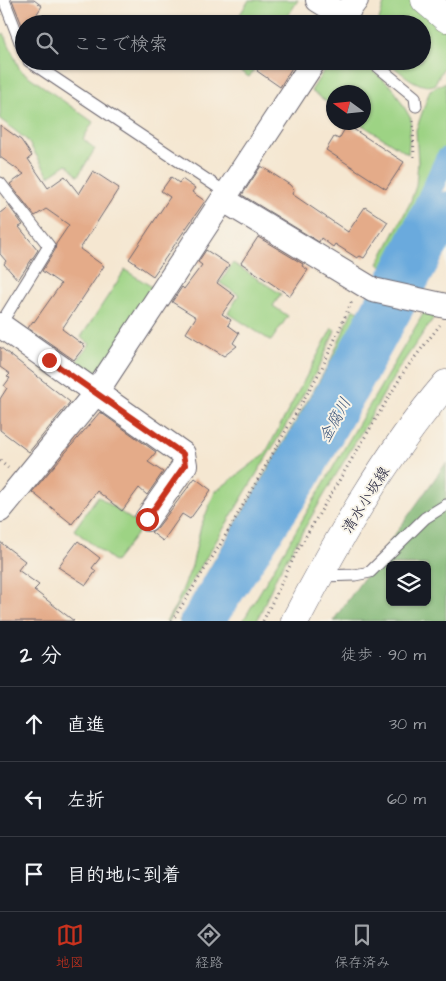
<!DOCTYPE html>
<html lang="ja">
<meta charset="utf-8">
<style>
:root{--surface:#171b24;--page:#242831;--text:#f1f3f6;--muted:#9ea1a6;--line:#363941;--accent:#c8321e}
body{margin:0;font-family:"Architects Daughter","Klee One",sans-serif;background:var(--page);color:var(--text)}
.controls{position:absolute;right:15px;bottom:15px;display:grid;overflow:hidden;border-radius:8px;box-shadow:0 1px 4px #0004}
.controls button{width:45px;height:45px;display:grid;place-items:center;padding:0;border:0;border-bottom:1px solid var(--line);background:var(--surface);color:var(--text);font:25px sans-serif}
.compass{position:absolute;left:326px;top:85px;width:45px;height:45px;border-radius:50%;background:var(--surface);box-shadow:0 1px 4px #0004;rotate:285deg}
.stop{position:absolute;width:15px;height:15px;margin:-11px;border:4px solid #c8321e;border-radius:50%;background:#fff}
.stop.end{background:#c8321e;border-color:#fff;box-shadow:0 1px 5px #0008}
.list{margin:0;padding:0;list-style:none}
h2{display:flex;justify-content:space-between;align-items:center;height:65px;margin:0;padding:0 20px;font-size:21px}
h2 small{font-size:16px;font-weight:400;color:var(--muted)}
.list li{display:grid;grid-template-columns:32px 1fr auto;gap:15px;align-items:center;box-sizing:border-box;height:75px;padding:0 20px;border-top:1px solid var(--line)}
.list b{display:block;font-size:19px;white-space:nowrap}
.list em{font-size:16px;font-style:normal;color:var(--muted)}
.icon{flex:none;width:28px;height:28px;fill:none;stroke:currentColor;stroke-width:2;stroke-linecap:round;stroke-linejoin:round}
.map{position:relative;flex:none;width:446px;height:621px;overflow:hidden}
.search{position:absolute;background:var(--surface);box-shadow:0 1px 4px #0004;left:15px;right:15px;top:15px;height:55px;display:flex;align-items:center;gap:12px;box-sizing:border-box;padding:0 18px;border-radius:28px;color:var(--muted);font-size:19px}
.sheet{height:290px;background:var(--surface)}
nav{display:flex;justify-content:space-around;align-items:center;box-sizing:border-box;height:70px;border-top:1px solid var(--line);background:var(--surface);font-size:14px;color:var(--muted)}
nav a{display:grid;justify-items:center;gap:2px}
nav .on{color:var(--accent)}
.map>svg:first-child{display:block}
.green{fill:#9dd384;stroke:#607a60}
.forest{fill:#7eb572;stroke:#506c56;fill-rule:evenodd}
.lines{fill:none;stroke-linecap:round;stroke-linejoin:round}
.canal{stroke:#6aaadd;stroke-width:21}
.river{stroke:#6aaadd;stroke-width:35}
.building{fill:#e4ab89}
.service-casing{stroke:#6c6770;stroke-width:13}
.minor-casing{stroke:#6c6770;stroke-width:26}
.secondary-casing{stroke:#6c6770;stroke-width:29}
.trunk-casing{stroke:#6c6770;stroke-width:29}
.path{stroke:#6c6770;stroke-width:3;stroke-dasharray:1 4;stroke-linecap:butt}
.service{stroke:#fff;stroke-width:11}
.minor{stroke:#fff;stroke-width:24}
.secondary{stroke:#fff;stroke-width:28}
.trunk{stroke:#fff;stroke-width:28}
.route{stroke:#c8321e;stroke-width:6}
.labels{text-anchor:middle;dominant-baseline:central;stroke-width:4;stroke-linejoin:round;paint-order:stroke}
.street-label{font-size:15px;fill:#22223b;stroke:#f7f3e8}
.water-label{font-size:16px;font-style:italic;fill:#3f587c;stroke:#f7f3e8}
</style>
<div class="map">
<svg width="446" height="621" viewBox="0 0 446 621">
<rect width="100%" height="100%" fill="#f7f3e8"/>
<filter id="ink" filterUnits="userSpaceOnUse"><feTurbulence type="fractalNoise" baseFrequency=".02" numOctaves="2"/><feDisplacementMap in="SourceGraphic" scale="10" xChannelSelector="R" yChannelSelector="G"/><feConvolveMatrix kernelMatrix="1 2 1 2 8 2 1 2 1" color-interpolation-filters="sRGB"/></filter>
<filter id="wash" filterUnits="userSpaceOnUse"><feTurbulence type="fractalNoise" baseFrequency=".0096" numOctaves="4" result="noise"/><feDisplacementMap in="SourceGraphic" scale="20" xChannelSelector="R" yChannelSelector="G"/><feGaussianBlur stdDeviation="1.12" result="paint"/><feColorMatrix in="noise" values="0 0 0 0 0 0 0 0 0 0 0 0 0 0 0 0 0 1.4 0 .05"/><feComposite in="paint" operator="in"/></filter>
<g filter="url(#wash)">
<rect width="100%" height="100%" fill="#f5e7d1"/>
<path class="green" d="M 249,0 L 298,0 L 283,24 L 234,24 Z
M 385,0 L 412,0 L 446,29 L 446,67 L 444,67 L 434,85 C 418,90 398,70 387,61 L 422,61 L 422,24 L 378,24 Z
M 4,33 L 20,70 L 93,122 L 83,139 L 95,149 L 78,176 L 67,164 L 49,176 L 27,140 L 0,119 L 0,36 Z
M 225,61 L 260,61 L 249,77 Z
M 330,61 L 361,61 L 393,88 L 411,119 L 408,154 L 359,123 L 364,122 L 364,92 L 334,92 L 333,106 L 311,91 Z
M 446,82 L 446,144 L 417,212 L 387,268 L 378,264 L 410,203 L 416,186 L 418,162 L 416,130 L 430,90 Z
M 233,263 L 281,294 L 273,306 L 288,316 L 271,341 L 228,313 L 239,295 L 220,283 Z
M 125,270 L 157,290 L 97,379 L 72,367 L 90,344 L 81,337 Z
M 353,309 L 364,312 L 187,621 L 179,621 L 329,364 Z
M 426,309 L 439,310 L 399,368 L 277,575 L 257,621 L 243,621 Z
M 332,328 L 335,330 L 321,363 L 289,420 L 168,621 L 166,621 L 176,605 L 192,566 L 201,526 L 215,492 L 265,454 Z
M 98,496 L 142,527 L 115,562 L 74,530 Z"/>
<path class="forest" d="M 446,463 L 446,621 L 333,621 ZM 390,565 L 427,565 L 427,602 L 390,602 Z"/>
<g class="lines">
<path class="canal" d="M 190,621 C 280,470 374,319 446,158"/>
<path class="river" d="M 207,621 L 302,478 L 434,239 L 446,209"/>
</g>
<g id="blocks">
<path class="building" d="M 12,0 L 34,0 L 42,6 L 30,24 L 24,24 L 24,30 Z
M 264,61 L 296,61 L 280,87 L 257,71 Z
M 0,125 L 21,140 L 32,156 L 28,159 L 48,188 L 65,176 L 79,194 L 93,171 L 119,188 L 80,249 L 104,266 L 62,329 L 85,346 L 74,360 L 28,328 L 33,321 L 34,322 L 61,284 L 42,271 L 55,250 L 56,244 L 69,225 L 46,209 L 35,216 L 10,184 L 24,174 L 0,157 Z
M 347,125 L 404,162 L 386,189 L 326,150 L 334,137 L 339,139 Z
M 261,166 L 290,185 L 294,190 L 292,194 L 348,232 L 365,207 L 388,222 L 364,258 L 360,256 L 357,258 L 335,244 L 333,247 L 321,238 L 319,242 L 242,195 Z
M 171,177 L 179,183 L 182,179 L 195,188 L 192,192 L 205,201 L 153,276 L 129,259 L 170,197 L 161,191 Z
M 9,206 L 23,225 L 19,227 L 38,250 L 18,280 L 4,264 L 6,261 L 0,254 L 0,213 Z
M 258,237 L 303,264 L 302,266 L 308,270 L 290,296 L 241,263 Z
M 206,250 L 229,265 L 217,283 L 235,296 L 222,314 L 231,320 L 228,325 L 239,333 L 233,343 L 237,346 L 224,356 L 186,333 L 196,317 L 172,302 L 182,287 L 184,289 L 202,265 L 198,262 Z
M 0,347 L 70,402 L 29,452 L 0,430 L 0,399 L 7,388 L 4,386 L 10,378 L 7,377 L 10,374 L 0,367 Z
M 100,412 L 156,452 L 148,462 L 163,472 L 147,495 L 139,488 L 122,511 L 97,491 L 72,524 L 32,492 Z
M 195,478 L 211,490 L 190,519 L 182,514 L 163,541 L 151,532 L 158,527 Z
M 78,541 L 100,558 L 92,568 L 96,571 L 86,585 L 58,567 Z
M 0,542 L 25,561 L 18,570 L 39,585 L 34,590 L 74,621 L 0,621 Z"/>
</g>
</g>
<g filter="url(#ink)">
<use href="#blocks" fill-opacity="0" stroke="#6c6770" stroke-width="1"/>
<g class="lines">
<defs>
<path id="service" d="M 4,0 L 24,52
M 29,61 L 228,194
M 371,61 L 415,97 L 416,106
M 0,183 L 49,246 L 0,325
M 321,576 L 355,575 L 370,572 L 425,518 L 446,505"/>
<path id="minor" d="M 318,0 L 344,16 L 356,0
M 224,200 L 373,290 L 446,306
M 0,325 L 183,454 L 185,465 L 147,519
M 0,510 L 95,394 L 314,61"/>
<path id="secondary" d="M 295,621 C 338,539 386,454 446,384"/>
<path id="trunk" d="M 425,0 L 446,18"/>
</defs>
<use href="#service" class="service-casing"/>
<use href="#minor" class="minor-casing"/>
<use href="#secondary" class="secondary-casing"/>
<use href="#trunk" class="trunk-casing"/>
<path class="path" d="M 413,121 L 414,160
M 0,461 L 8,468
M 172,621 L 220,545 L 322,368 L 352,301
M 263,621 L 297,551 L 405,370 L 440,325"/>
<use href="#service" class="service"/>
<use href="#minor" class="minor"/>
<use href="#secondary" class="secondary"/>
<use href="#trunk" class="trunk"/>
</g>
</g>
<g class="lines" filter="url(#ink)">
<path class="route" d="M 49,360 L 183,454 L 185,465 L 147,519"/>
</g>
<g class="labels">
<g class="street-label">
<text transform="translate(366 500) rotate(-58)">清水小坂線</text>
</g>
<g class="water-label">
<text transform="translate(335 420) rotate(-61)">金腐川</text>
</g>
</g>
</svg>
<div class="controls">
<button><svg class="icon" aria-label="layers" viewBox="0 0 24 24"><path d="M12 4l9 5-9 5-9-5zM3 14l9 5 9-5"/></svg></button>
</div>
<svg class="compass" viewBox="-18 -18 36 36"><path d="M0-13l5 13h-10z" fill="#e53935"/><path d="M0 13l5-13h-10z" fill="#9ea1a6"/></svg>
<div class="stop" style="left:147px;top:519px"></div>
<div class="stop end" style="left:49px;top:360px"></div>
<div class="search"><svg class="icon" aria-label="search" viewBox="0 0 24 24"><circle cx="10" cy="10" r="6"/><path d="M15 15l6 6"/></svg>ここで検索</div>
</div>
<section class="sheet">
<h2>2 分<small>徒歩 · 90 m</small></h2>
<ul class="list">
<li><svg class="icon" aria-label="ahead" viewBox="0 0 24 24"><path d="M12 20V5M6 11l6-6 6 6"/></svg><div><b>直進</b></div><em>30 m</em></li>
<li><svg class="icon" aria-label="left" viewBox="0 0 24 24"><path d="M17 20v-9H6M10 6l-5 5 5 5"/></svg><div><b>左折</b></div><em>60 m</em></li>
<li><svg class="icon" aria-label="arrive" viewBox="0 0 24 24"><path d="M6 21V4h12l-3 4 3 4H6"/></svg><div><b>目的地に到着</b></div></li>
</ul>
</section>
<nav>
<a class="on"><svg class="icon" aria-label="map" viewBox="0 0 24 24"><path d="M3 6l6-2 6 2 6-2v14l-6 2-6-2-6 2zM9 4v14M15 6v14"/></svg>地図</a>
<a><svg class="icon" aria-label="directions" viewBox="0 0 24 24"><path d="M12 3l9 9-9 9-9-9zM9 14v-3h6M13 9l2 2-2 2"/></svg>経路</a>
<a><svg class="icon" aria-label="saved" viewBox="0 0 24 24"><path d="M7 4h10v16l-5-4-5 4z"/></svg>保存済み</a>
</nav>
